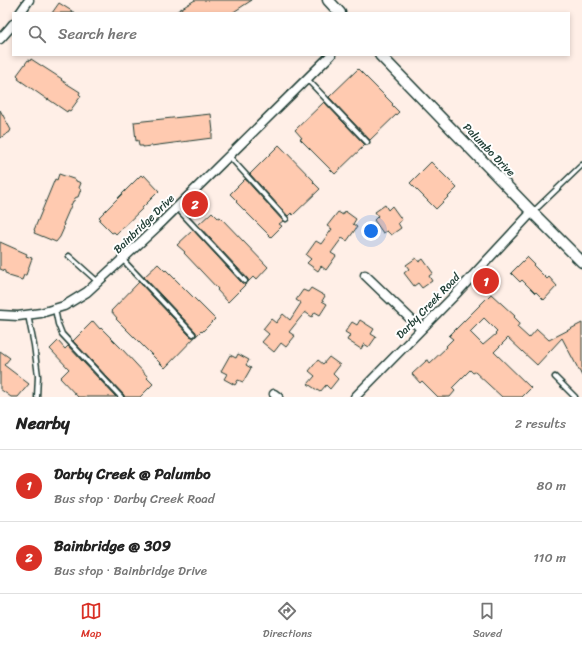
<!DOCTYPE html>
<meta charset="utf-8">
<style>
:root{--surface:#fff;--page:#f6f6f6;--text:#222;--muted:#767676;--line:#e0e0e0;--accent:#d93025}
body{margin:0;font-family:Sriracha,sans-serif;background:var(--page);color:var(--text)}
.you{position:absolute;left:371px;top:231px;width:14px;height:14px;margin:-10px;border:3px solid #fff;border-radius:50%;background:#1a73e8;box-shadow:0 0 0 6px #1a73e833}
.badge{display:grid;place-items:center;width:26px;height:26px;border-radius:50%;background:var(--accent);color:#fff;font-size:13px;font-weight:700}
.pin{position:absolute;translate:-50% -50%;border:2px solid #fff;box-shadow:0 1px 4px #0006}
.list{margin:0;padding:0;list-style:none}
h2{display:flex;justify-content:space-between;align-items:center;height:52px;margin:0;padding:0 16px;font-size:17px}
h2 small{font-size:13px;font-weight:400;color:var(--muted)}
.list li{display:grid;grid-template-columns:26px 1fr auto;gap:12px;align-items:center;box-sizing:border-box;height:72px;padding:0 16px;border-top:1px solid var(--line)}
.list b{display:block;font-size:15px;white-space:nowrap}
.list p{margin:0;font-size:13px;white-space:nowrap;color:var(--muted)}
.list em{font-size:13px;font-style:normal;color:var(--muted)}
.icon{flex:none;width:22px;height:22px;fill:none;stroke:currentColor;stroke-width:2;stroke-linecap:round;stroke-linejoin:round}
.map{position:relative;flex:none;width:582px;height:397px;overflow:hidden}
.search{position:absolute;background:var(--surface);box-shadow:0 2px 6px #0003;left:12px;right:12px;top:12px;height:44px;display:flex;align-items:center;gap:10px;box-sizing:border-box;padding:0 14px;border-radius:0px;color:var(--muted);font-size:15px}
.sheet{height:196px;background:var(--surface)}
nav{display:flex;justify-content:space-around;align-items:center;box-sizing:border-box;height:56px;border-top:1px solid var(--line);background:var(--surface);font-size:11px;color:var(--muted)}
nav a{display:grid;justify-items:center;gap:2px}
nav .on{color:var(--accent)}
.map>svg:first-child{display:block}
.building{fill:#ffcab0;stroke:#1f3d34;fill-rule:evenodd}
.lines{fill:none;stroke-linecap:round;stroke-linejoin:round}
.service-casing{stroke:#1f3d34;stroke-width:7}
.minor-casing{stroke:#1f3d34;stroke-width:11}
.tertiary-casing{stroke:#1f3d34;stroke-width:13}
.service{stroke:#fff;stroke-width:4}
.minor{stroke:#fff;stroke-width:8}
.tertiary{stroke:#fff;stroke-width:10}
.labels{text-anchor:middle;dominant-baseline:central;stroke-width:4;stroke-linejoin:round;paint-order:stroke}
.street-label{font-size:11px;fill:#1f3d34;stroke:#fff}
</style>
<div class="map">
<svg width="582" height="397" viewBox="0 0 582 397">
<rect width="100%" height="100%" fill="#ffefe7"/>
<filter id="ink" filterUnits="userSpaceOnUse"><feTurbulence type="fractalNoise" baseFrequency=".025" numOctaves="2"/><feDisplacementMap in="SourceGraphic" scale="8" xChannelSelector="R" yChannelSelector="G"/><feConvolveMatrix kernelMatrix="1 2 1 2 8 2 1 2 1" color-interpolation-filters="sRGB"/></filter>
<g filter="url(#ink)">
<path class="building" d="M 195,0 L 252,0 L 232,13 L 174,13 Z
M 59,3 L 75,13 L 52,13 Z
M 31,59 L 62,79 L 61,80 L 80,92 L 79,94 L 81,96 L 70,111 L 68,110 L 67,112 L 48,99 L 48,100 L 18,79 L 19,77 L 17,75 L 28,60 L 30,61 Z
M 358,69 L 393,104 L 392,105 L 399,112 L 370,140 L 329,97 Z
M 324,102 L 365,145 L 335,174 L 300,139 L 302,138 L 295,130 Z
M 0,110 L 11,130 L 10,131 L 10,132 L 0,138 Z
M 211,114 L 213,132 L 212,132 L 212,138 L 143,147 L 143,146 L 139,146 L 138,140 L 136,141 L 134,122 Z
M 279,145 L 314,181 L 313,182 L 320,189 L 293,215 L 291,213 L 288,216 L 250,174 Z
M 431,162 L 457,188 L 436,209 L 410,183 Z
M 59,174 L 76,180 L 76,181 L 81,183 L 79,188 L 81,189 L 78,197 L 77,197 L 75,198 L 74,201 L 73,201 L 63,224 L 64,224 L 63,227 L 64,228 L 60,237 L 56,242 L 39,235 L 34,233 L 35,231 L 34,230 L 55,179 L 57,180 Z
M 141,175 L 143,177 L 144,175 L 159,191 L 142,208 L 142,209 L 116,234 L 114,232 L 112,233 L 99,220 L 101,219 L 99,217 Z
M 245,179 L 283,221 L 279,224 L 282,226 L 271,237 L 236,202 L 237,201 L 230,194 Z
M 385,205 L 388,210 L 392,206 L 402,220 L 398,223 L 401,228 L 391,235 L 387,231 L 383,233 L 374,220 L 378,216 L 375,212 Z
M 345,211 L 356,219 L 353,224 L 357,227 L 347,241 L 342,238 L 331,253 L 336,256 L 326,270 L 321,266 L 318,271 L 307,263 L 311,259 L 306,255 L 316,241 L 321,244 L 332,229 L 327,226 L 338,212 L 343,215 Z
M 212,212 L 218,218 L 220,217 L 268,267 L 256,280 L 253,277 L 248,282 L 248,279 L 198,225 Z
M 193,230 L 242,283 L 246,284 L 228,302 L 217,290 L 218,289 L 184,253 L 185,252 L 177,245 Z
M 0,242 L 27,254 L 26,256 L 32,258 L 26,275 L 24,275 L 22,280 L 9,276 L 8,274 L 5,273 L 5,271 L 0,269 Z
M 527,257 L 534,264 L 533,265 L 547,279 L 549,277 L 557,286 L 544,300 L 536,292 L 535,293 L 522,280 L 520,282 L 511,273 Z
M 416,258 L 419,262 L 423,259 L 433,273 L 429,276 L 432,281 L 422,288 L 418,283 L 414,286 L 404,273 L 409,269 L 406,265 Z
M 158,264 L 165,271 L 166,270 L 215,319 L 202,332 L 201,331 L 165,368 L 116,319 L 117,318 L 111,311 L 139,282 L 190,336 L 193,337 L 196,336 L 196,332 L 144,277 Z
M 311,288 L 325,296 L 322,301 L 327,304 L 320,315 L 315,312 L 312,317 L 305,312 L 289,332 L 295,336 L 286,347 L 281,343 L 274,352 L 262,342 L 269,334 L 263,329 L 271,319 L 276,323 L 283,314 L 290,320 L 301,303 L 296,300 L 303,290 L 308,292 Z
M 491,294 L 515,316 L 514,317 L 520,323 L 517,327 L 529,338 L 537,329 L 549,340 L 582,323 L 582,376 L 562,338 L 537,365 L 508,338 L 494,352 L 531,388 L 522,397 L 502,397 L 475,372 L 473,373 L 470,370 L 452,388 L 455,391 L 450,397 L 438,397 L 422,381 L 420,383 L 412,374 L 426,361 L 428,360 L 430,363 L 447,347 L 446,346 L 453,339 L 449,336 ZM 484,318 L 497,331 L 495,333 L 496,334 L 483,345 L 470,332 Z
M 360,320 L 374,329 L 371,334 L 376,337 L 369,347 L 364,344 L 361,349 L 347,340 L 350,335 L 345,332 L 352,322 L 357,325 Z
M 93,321 L 100,329 L 101,328 L 122,349 L 148,377 L 147,378 L 153,384 L 140,397 L 124,397 L 124,395 L 73,341 Z
M 58,341 L 65,349 L 68,346 L 116,397 L 78,397 L 60,378 L 69,369 L 50,349 Z
M 0,351 L 10,358 L 4,365 L 29,384 L 18,397 L 11,397 L 0,389 Z
M 238,354 L 249,360 L 246,365 L 251,368 L 243,382 L 238,380 L 235,385 L 224,379 L 227,374 L 221,371 L 230,355 L 236,358 Z
M 329,357 L 340,365 L 333,374 L 338,379 L 330,389 L 326,385 L 320,392 L 308,384 L 315,376 L 309,371 L 318,360 L 323,364 Z"/>
<g class="lines">
<defs>
<path id="service" d="M 307,79 L 367,142
M 229,156 L 286,219
M 177,208 L 245,281
M 533,212 L 582,165
M 69,256 L 98,282
M 123,260 L 193,334
M 55,309 L 58,324 L 62,334 L 121,397
M 28,315 L 34,345 L 38,376 L 37,397
M 555,377 L 575,397"/>
<path id="minor" d="M 20,13 L 29,0
M 0,39 L 9,29 L 13,24
M 365,275 L 421,329
M 0,315 L 18,316 L 41,313 L 64,306 L 87,292 L 157,227 L 331,55
M 274,394 L 278,397
M 355,397 L 453,297 L 532,212"/>
<path id="tertiary" d="M 328,0 L 340,13
M 380,55 L 532,212 L 582,262"/>
</defs>
<use href="#service" class="service-casing"/>
<use href="#minor" class="minor-casing"/>
<use href="#tertiary" class="tertiary-casing"/>
<use href="#service" class="service"/>
<use href="#minor" class="minor"/>
<use href="#tertiary" class="tertiary"/>
</g>
</g>
<g class="labels">
<g class="street-label">
<text transform="translate(489 150) rotate(46)">Palumbo Drive</text>
<text transform="translate(144 224) rotate(-44)">Bainbridge Drive</text>
<text transform="translate(428 306) rotate(-46)">Darby Creek Road</text>
</g>
</g>
</svg>
<div class="you"></div>
<div class="pin badge" style="left:486px;top:281px">1</div>
<div class="pin badge" style="left:195px;top:204px">2</div>
<div class="search"><svg class="icon" aria-label="search" viewBox="0 0 24 24"><circle cx="10" cy="10" r="6"/><path d="M15 15l6 6"/></svg>Search here</div>
</div>
<section class="sheet">
<h2>Nearby<small>2 results</small></h2>
<ul class="list">
<li><span class="badge">1</span><div><b>Darby Creek @ Palumbo</b><p>Bus stop · Darby Creek Road</p></div><em>80 m</em></li>
<li><span class="badge">2</span><div><b>Bainbridge @ 309</b><p>Bus stop · Bainbridge Drive</p></div><em>110 m</em></li>
</ul>
</section>
<nav>
<a class="on"><svg class="icon" aria-label="map" viewBox="0 0 24 24"><path d="M3 6l6-2 6 2 6-2v14l-6 2-6-2-6 2zM9 4v14M15 6v14"/></svg>Map</a>
<a><svg class="icon" aria-label="directions" viewBox="0 0 24 24"><path d="M12 3l9 9-9 9-9-9zM9 14v-3h6M13 9l2 2-2 2"/></svg>Directions</a>
<a><svg class="icon" aria-label="saved" viewBox="0 0 24 24"><path d="M7 4h10v16l-5-4-5 4z"/></svg>Saved</a>
</nav>
